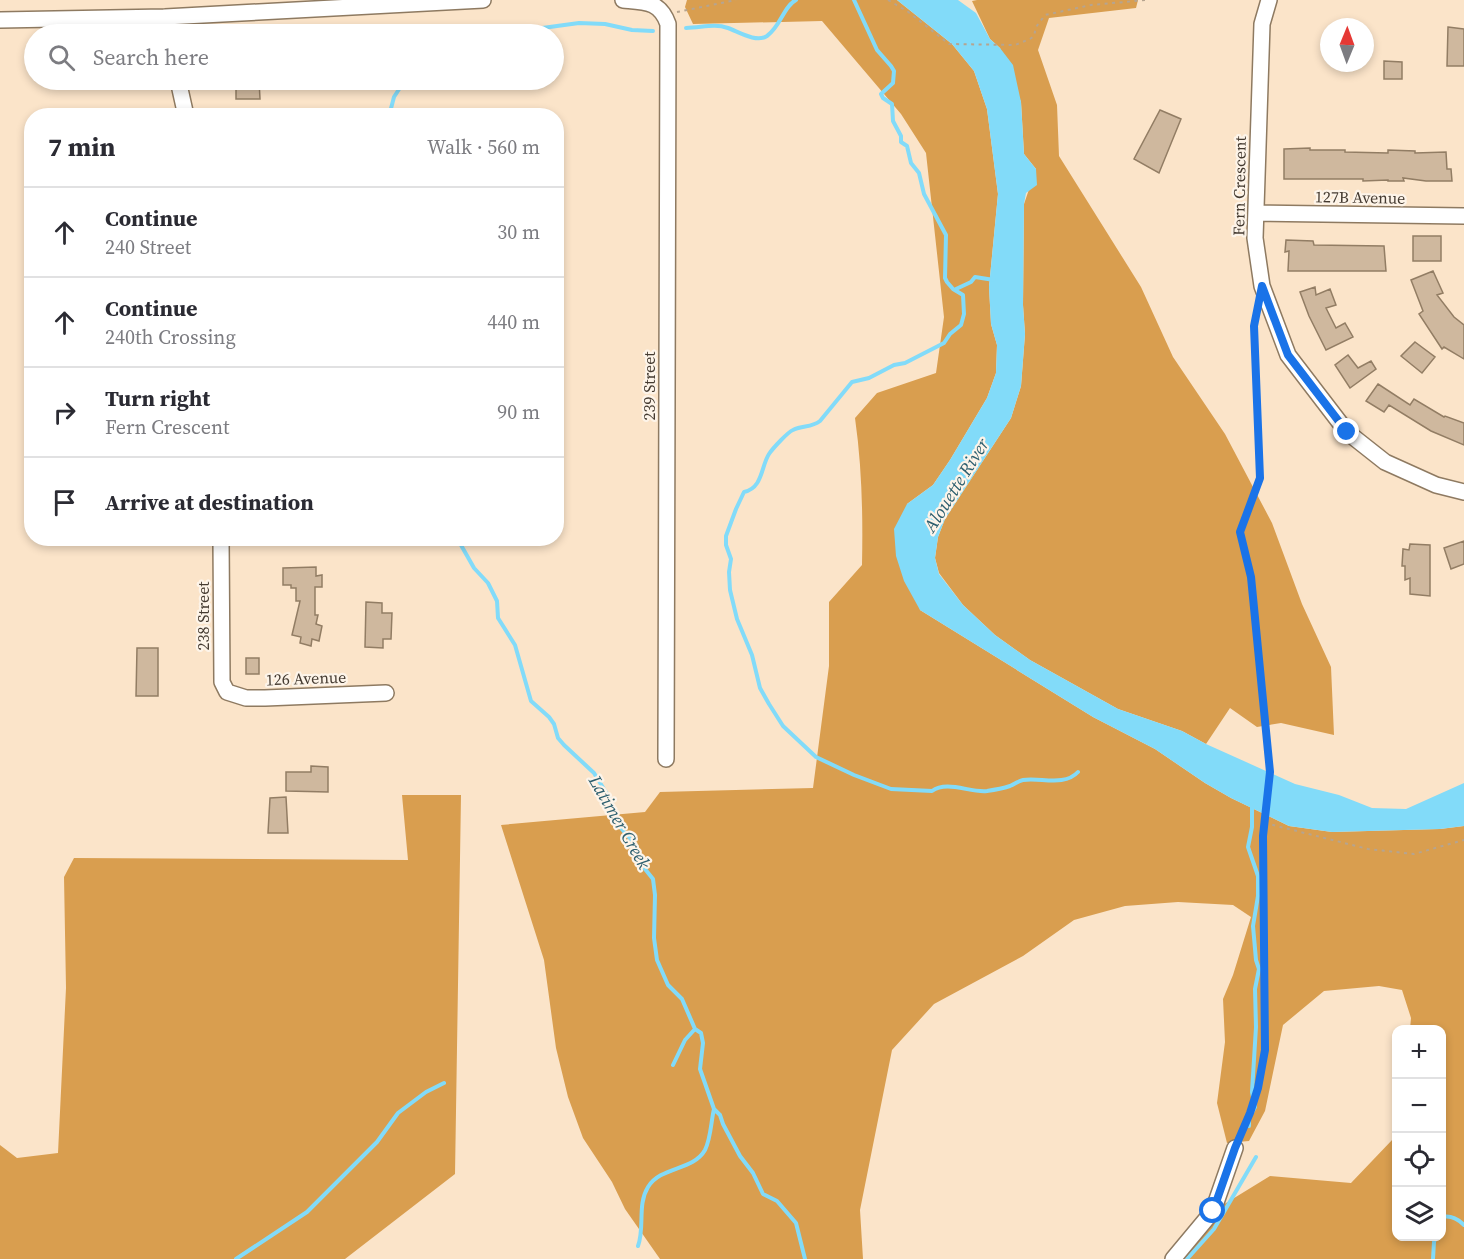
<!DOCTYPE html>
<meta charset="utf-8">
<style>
:root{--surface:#fff;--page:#f7f7f7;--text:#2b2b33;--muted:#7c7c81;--line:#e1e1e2}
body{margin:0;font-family:"Source Serif 4",serif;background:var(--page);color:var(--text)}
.controls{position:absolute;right:18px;bottom:18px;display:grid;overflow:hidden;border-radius:12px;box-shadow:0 3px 9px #0003}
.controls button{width:54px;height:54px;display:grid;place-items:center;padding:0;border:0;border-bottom:2px solid var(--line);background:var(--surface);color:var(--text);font:30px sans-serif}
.compass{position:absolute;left:1320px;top:18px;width:54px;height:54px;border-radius:50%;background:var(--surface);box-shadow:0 3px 9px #0003;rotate:1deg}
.stop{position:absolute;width:18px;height:18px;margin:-14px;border:4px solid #1a73e8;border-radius:50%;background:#fff}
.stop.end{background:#1a73e8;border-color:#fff;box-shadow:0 2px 6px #0008}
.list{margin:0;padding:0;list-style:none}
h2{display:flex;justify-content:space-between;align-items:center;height:78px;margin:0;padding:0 24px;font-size:26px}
h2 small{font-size:20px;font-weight:400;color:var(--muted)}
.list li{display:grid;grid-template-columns:39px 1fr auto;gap:18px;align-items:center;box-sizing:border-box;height:90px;padding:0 24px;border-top:2px solid var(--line)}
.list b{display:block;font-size:22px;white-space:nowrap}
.list p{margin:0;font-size:20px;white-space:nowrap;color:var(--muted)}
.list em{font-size:20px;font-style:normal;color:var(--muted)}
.icon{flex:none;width:33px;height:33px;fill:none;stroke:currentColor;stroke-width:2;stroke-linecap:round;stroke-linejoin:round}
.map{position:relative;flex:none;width:1464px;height:1259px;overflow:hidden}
.search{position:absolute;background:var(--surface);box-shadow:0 3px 9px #0003;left:24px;top:24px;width:540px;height:66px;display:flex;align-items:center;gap:15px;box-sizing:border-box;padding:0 21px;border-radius:33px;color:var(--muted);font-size:22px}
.panel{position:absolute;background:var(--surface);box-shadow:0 3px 9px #0003;left:24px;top:108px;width:540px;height:438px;border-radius:24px}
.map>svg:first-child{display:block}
.forest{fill:#d99e4f}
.water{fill:#82dbf9}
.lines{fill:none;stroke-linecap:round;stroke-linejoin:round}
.stream{stroke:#82dbf9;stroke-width:4}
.building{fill:#cfb89e;stroke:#927d64;stroke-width:1.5}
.street-casing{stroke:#8e7a61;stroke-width:18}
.path{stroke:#b6a48f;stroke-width:2;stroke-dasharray:3 4.5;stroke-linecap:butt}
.street{stroke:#fff;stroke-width:15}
.route{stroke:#1a73e8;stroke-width:8}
.labels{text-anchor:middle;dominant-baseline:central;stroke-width:4.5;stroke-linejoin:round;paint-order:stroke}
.street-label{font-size:16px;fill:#443a30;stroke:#fdf4e9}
.water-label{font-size:18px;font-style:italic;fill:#2d5f6f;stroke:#fdf4e9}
</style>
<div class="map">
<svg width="1464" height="1259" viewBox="0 0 1464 1259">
<rect width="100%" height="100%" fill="#fbe4c9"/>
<path class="forest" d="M 687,0 L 897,0 L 952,44 L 974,71 L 987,109 L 998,194 L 989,287 L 991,324 L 997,345 L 996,373 L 987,398 L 950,460 L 933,485 L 907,504 L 920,610 L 1093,717 L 1155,749 L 1205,783 L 1231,798 L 1289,826 L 1332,832 L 1440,829 L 1464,826 L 1464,1259 L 1173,1259 L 1213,1211 L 1270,1176 L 1351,1183 L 1393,1139 L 1396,1115 L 1396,1236 L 1442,1236 L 1442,1030 L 1410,1029 L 1411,1018 L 1402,990 L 1379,986 L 1324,991 L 1283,1025 L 1265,1111 L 1249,1141 L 1227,1143 L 1217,1103 L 1225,1042 L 1223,999 L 1233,975 L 1251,917 L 1233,905 L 1178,902 L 1125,906 L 1074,920 L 1023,956 L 934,1004 L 892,1050 L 860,1210 L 863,1259 L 660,1259 L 625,1209 L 612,1182 L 583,1138 L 568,1097 L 556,1048 L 544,960 L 501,825 L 645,812 L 660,792 L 813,788 L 829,666 L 829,602 L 862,565 C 863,515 862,467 855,418 L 877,393 L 936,373 L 944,317 L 926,153 L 901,114 L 822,21 L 693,24 L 685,7 Z
M 977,0 L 1138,0 L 1136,8 L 1049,18 L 1038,50 L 1057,105 L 1059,156 L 1141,287 L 1173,357 L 1225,434 L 1272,523 L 1302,604 L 1331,667 L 1334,735 L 1281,723 L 1257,727 L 1230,708 L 1206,744 L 1182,731 L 1118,709 L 1030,660 L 995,635 L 963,605 L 939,573 L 935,558 L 938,537 L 945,519 L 1011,418 L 1021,386 L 1025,334 L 1023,305 L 1024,204 L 1036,169 L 1024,154 L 1021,102 L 1000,48 L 990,39 L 972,1 Z
M 402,795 L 461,795 L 455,1174 L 345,1259 L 0,1259 L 0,1145 L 17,1158 L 58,1153 L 66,988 L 64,877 L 74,858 L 408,860 Z"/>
<path class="water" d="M 897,0 L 958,0 L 976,13 L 990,39 L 1000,48 L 1013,65 L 1021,102 L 1024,154 L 1036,169 L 1037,185 L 1026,193 L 1024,204 L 1023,305 L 1025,334 L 1021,386 L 1011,418 L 945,519 L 938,537 L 935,558 L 939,574 L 963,605 L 995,635 L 1030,660 L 1118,709 L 1182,731 L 1206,744 L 1295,784 L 1339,795 L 1372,808 L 1406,809 L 1464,783 L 1464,826 L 1440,829 L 1332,832 L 1289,826 L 1231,798 L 1205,783 L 1155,749 L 1093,717 L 920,610 L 904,581 L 896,556 L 894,529 L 907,504 L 933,485 L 950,460 L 987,398 L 996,373 L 997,345 L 991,324 L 989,287 L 998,194 L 987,109 L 974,71 L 952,44 Z"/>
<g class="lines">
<path class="stream" d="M 854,0 L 877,50 L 891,66 L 894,71 L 893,83 L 881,94 L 883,98 L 892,104 L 893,121 L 901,136 L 901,142 L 907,146 L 911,163 L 919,173 L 924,194 L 946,235 L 945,278 L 947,282 L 953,289 L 963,295 L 964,314 L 961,325 L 950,334 L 944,343 L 905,363 L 894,365 L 869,378 L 852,382 L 820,421 C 811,428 803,425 793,430 C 788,432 773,448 769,454 C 761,466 763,488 744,492 L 736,509 L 726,536 L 726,545 L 731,559 L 729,572 L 730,590 L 737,619 L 752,655 L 760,688 L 769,704 L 783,726 L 816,757 L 854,775 L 891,789 L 932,791 C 947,780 970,793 987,791 C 994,790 1004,788 1010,786 C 1015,784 1018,781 1023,780 C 1040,777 1064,787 1078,772
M 686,28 C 701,28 714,23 728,28 C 739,32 756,43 767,36 C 781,26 783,7 796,0
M 524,34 L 535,29 L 579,23 L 605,24 L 632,30 L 653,31
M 389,116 L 394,97 L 405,80
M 956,289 L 971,282 L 975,277 L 994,280
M 457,538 L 474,568 L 488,583 L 497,601 L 498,618 L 515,645 L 531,701 L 549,717 L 554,724 L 558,738 L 564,745 L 594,773 L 610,799 L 620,827 L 634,843 L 645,869 L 653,879 L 655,895 L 654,938 L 657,960 L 668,985 L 682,999 L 695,1029 L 701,1033 L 703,1043 L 700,1069 L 714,1109 L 720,1115 L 723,1124 L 740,1156 L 753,1173 L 763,1194 L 777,1201 L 796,1223 L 805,1259
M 673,1065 L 685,1040 L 695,1029
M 1249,1126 L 1249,1118 L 1255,1107 L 1252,1092 L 1256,1027 L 1255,989 L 1259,969 L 1256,960 L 1253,926 L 1258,896 L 1258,876 L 1248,847 L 1252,827 L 1252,803
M 1442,1217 C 1451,1215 1458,1219 1464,1225
M 638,1246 C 645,1227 637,1205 648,1187 C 661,1166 693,1171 705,1150 C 711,1138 711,1121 714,1109
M 236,1259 L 307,1212 L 377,1142 L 398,1113 L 426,1092 L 444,1083
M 1187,1259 L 1214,1229 L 1256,1157
M 1433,1259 L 1434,1242 L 1436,1236"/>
</g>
<path class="building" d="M 1448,27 L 1464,29 L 1464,66 L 1447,66 Z
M 1384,61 L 1402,62 L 1402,79 L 1384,79 Z
M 236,80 L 259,80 L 260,99 L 236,99 Z
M 1160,110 L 1181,119 L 1159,173 L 1134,159 Z
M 1310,148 L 1310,150 L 1345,150 L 1345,152 L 1388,153 L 1388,150 L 1415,151 L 1415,153 L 1446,152 L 1447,169 L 1451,169 L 1452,181 L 1426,181 L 1403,178 L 1404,181 L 1388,181 L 1388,180 L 1363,181 L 1363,179 L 1284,179 L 1284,149 Z
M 1413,236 L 1441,236 L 1441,261 L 1413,261 Z
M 1286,240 L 1313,241 L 1314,245 L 1384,246 L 1386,271 L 1288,271 L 1289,251 L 1285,252 Z
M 1433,271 L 1443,293 L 1437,295 L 1454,317 L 1464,325 L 1464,359 L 1444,347 L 1442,349 L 1419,314 L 1423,311 L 1411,280 Z
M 1315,287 L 1316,295 L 1330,289 L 1336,305 L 1326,308 L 1336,328 L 1345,323 L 1353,337 L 1326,350 L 1309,316 L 1300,292 Z
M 1415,342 L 1435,357 L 1422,373 L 1401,356 Z
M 1348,355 L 1358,368 L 1371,361 L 1376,369 L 1350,388 L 1335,365 Z
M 1378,384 L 1410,405 L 1414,399 L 1444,417 L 1445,416 L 1464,423 L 1464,445 L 1431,431 L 1389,405 L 1384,412 L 1366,401 Z
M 1464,541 L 1464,564 L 1451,569 L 1444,548 Z
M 1410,544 L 1430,545 L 1430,596 L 1410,594 L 1410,578 L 1405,580 L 1405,566 L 1402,566 L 1403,549 L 1409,550 Z
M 316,567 L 316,576 L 322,575 L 322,587 L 315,587 L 315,615 L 318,615 L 316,624 L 322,626 L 319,641 L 312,639 L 311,646 L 300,643 L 301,637 L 292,635 L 300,601 L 296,601 L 296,588 L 291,588 L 291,585 L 283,585 L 283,568 Z
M 366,602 L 382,603 L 382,613 L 392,613 L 391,639 L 383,639 L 383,648 L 365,647 Z
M 137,648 L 158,648 L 158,696 L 136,696 Z
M 246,658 L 259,658 L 259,674 L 246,674 Z
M 311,766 L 328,767 L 328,792 L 286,791 L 286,772 L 311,772 Z
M 286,797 L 288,833 L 268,833 L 270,798 Z"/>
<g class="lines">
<defs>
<path id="street" d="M 623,0 C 645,2 660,1 668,24 L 666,759
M 1269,0 L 1262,24 L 1255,238 L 1262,286 L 1288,355 L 1347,432 L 1385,462 L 1436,485 L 1464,492
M 165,17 L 168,34
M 0,20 L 165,17 L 483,0
M 178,80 L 186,116
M 1256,213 L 1464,216
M 221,538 L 222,682 L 227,692 L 246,698 L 265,698 L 386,693
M 1173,1259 L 1213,1211 L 1235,1148"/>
</defs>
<use href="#street" class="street-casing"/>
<path class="path" d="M 888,0 L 907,11 L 949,44 L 1015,45 L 1030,39 L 1034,36 L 1036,27 L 1045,15 L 1091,5 L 1146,0
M 677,12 L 736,0
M 1265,823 L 1368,849 L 1414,854 L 1464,840
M 1240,1136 L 1258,1088 L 1265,1050 L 1263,836 L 1270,772 L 1251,577 L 1240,532 L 1260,479 L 1255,325 L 1257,313"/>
<use href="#street" class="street"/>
</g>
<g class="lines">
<path class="route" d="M 1213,1211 L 1235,1148 L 1250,1113 L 1258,1088 L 1265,1050 L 1263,836 L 1270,772 L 1251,577 L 1240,532 L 1260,478 L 1254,326 L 1262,286 L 1288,355 L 1347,432"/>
</g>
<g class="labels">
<g class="street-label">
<text transform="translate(1239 186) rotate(-89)">Fern Crescent</text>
<text transform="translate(1360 197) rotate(1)">127B Avenue</text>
<text transform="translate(649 386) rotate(-90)">239 Street</text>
<text transform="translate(203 616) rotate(-90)">238 Street</text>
<text transform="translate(306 678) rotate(-2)">126 Avenue</text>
</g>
<g class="water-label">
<text transform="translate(956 485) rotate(-58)">Alouette River</text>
<text transform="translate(620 822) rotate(60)">Latimer Creek</text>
</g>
</g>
</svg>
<div class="controls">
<button>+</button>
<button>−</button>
<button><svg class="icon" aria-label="locate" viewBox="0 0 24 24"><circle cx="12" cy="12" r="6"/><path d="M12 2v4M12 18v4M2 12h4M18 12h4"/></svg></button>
<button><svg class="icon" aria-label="layers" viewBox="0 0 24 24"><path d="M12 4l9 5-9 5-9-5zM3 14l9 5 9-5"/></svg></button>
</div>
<svg class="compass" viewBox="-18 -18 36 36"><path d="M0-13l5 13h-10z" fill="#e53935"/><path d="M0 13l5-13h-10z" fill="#7c7c81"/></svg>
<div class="stop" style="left:1213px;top:1211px"></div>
<div class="stop end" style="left:1347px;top:432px"></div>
<div class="search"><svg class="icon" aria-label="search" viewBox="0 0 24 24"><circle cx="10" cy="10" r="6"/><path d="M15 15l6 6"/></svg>Search here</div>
<section class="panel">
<h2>7 min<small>Walk · 560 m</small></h2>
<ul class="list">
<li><svg class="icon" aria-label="ahead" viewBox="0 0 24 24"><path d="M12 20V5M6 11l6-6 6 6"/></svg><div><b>Continue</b><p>240 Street</p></div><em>30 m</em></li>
<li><svg class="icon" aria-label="ahead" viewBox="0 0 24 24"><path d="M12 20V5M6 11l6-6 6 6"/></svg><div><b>Continue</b><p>240th Crossing</p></div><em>440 m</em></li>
<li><svg class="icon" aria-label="right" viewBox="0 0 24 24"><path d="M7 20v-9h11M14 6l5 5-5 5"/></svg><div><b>Turn right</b><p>Fern Crescent</p></div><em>90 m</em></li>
<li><svg class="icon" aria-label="arrive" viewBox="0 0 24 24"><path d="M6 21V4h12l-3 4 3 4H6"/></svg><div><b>Arrive at destination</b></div></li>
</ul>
</section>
</div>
